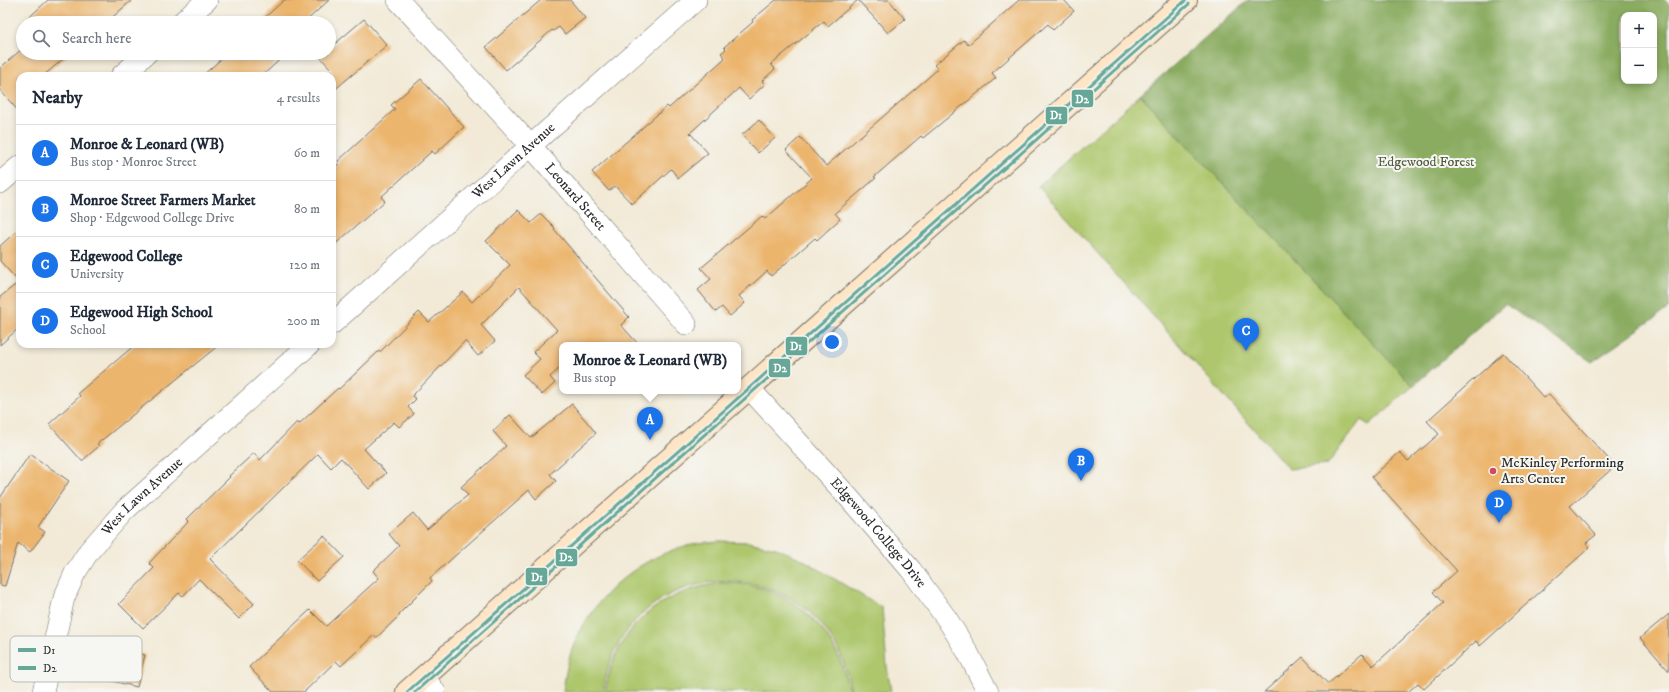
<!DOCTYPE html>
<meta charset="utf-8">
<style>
:root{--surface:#fff;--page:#f2f2f3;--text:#1f2937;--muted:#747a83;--line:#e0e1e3;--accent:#1a73e8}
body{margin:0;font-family:"IM FELL DW Pica",serif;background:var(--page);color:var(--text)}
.controls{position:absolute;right:12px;top:12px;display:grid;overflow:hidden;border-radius:8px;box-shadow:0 2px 6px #0003}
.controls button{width:36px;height:36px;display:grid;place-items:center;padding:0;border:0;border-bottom:1px solid var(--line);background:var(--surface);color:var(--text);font:20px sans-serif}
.you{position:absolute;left:832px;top:342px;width:14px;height:14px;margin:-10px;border:3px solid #fff;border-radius:50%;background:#1a73e8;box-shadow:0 0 0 6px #1a73e833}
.badge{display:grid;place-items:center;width:26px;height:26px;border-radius:50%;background:var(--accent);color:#fff;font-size:13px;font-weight:700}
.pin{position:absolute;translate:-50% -33px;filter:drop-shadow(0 1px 2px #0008)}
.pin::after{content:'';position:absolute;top:21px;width:14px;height:12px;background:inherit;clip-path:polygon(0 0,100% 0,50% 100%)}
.popup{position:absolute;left:559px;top:342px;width:182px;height:52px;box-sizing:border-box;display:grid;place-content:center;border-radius:8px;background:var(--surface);filter:drop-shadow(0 1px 3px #0005);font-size:13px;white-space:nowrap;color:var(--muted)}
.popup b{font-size:15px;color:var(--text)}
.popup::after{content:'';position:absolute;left:50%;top:100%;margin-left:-8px;border:8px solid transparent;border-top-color:var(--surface)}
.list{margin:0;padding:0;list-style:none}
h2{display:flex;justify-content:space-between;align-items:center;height:52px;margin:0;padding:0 16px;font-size:17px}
h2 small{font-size:13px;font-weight:400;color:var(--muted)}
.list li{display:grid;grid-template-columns:26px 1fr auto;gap:12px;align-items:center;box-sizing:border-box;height:56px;padding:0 16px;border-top:1px solid var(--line)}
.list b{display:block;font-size:15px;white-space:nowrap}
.list p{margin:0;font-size:13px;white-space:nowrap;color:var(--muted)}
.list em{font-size:13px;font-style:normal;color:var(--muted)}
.icon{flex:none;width:22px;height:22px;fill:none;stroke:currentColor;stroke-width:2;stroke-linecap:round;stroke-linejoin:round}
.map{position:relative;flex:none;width:1669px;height:692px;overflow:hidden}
.search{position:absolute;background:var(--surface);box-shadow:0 2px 6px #0003;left:16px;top:16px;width:320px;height:44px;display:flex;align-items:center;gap:10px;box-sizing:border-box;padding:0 14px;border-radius:22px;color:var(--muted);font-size:15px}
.panel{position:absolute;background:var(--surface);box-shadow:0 2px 6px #0003;left:16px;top:72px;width:320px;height:276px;border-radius:12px}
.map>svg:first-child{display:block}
.green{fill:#aec76d;stroke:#6c794c}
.forest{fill:#8aac60;stroke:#5a6c46;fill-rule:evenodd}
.building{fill:#ecb56d}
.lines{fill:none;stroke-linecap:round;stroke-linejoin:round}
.street-casing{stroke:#716e67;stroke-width:22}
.secondary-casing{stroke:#716e67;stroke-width:24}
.street{stroke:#fff;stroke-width:21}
.secondary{stroke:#fde5c5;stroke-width:22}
.bus-1-casing{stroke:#f6f6f2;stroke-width:6}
.bus-2-casing{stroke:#f6f6f2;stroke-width:6}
.bus-1{stroke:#67a797;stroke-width:3}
.bus-2{stroke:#67a797;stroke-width:3}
.poi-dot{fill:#d1495b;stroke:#f6f6f2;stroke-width:1.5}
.labels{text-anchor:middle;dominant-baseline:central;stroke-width:4;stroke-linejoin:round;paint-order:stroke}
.street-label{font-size:14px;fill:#2b2b2b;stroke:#f6f6f2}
.park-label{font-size:14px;fill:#525a3f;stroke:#f6f6f2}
.poi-label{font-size:14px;fill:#2b2b2b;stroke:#f6f6f2;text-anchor:start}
.key{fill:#f6f6f2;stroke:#b9b9b6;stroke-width:1}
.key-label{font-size:11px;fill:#2b2b2b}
.line-badge{stroke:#f6f6f2;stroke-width:1.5}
.badge-label{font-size:11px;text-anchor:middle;font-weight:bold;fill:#fff}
</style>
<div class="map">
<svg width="1669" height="692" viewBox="0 0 1669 692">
<rect width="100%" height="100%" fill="#f6f6f2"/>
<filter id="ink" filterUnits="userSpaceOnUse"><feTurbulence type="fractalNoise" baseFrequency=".025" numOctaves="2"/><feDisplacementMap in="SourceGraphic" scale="8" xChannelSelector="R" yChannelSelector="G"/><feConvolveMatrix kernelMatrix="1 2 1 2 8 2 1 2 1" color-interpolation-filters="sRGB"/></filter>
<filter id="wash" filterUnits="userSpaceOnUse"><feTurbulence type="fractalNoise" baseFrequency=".012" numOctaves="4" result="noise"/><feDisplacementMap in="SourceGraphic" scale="16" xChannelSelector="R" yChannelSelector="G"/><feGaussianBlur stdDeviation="0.9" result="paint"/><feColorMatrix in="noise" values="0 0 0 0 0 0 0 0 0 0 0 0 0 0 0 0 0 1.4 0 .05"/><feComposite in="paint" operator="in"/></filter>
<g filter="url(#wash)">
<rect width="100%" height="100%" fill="#f2ead7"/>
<path class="green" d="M 1140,95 L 1413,386 L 1369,425 L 1361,420 L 1327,465 L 1289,469 L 1038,186 Z
M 720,541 L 748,542 L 776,548 L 802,559 L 882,608 L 887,667 L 891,692 L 851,692 C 828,544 624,545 603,692 L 563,692 C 565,675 568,658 575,642 C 597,592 640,557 692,544 C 701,542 711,542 720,541 Z
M 721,583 C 728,583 736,583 743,584 C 800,592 840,636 849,692 L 605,692 C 615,628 659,591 721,583 Z"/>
<path class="forest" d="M 1248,0 L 1665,0 L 1669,5 L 1669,308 L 1592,362 L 1505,304 L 1413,386 L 1140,95 ZM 1624,15 L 1654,15 L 1654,81 L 1624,81 Z"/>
<g id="blocks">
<path class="building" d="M 48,0 L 132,0 L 106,23 L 23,23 Z
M 284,0 L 329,0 L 304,23 L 259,23 Z
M 541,0 L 570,0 L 585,18 L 565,34 L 559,27 L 553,31 L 552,30 L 506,70 L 486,47 Z
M 776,0 L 858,0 L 828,26 L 824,21 L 771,64 L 775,69 L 762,81 L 765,84 L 749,99 L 739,88 L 690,133 L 708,153 L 678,178 L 671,169 L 632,204 L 615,186 L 609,191 L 592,172 L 667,106 L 669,108 L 725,58 L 721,53 L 726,49 L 724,47 L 753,22 L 752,20 Z
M 858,0 L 889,0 L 905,19 L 888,33 Z
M 1019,0 L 1064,0 L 1074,11 L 1053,30 L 1048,24 L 992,73 L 996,78 L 923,138 L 921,136 L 874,177 L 876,178 L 835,213 L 840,219 L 817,240 L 815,238 L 771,276 L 767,271 L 739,296 L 745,303 L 730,316 L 722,307 L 716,312 L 698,290 L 711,279 L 701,268 L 762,216 L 765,219 L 812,178 L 786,150 L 800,137 L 826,166 L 938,69 L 934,65 L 964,40 L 968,45 Z
M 364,19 L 387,45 L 332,92 L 332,70 L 320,57 L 324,53 L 329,53 L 329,49 Z
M 23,48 L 23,53 L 66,53 L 68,55 L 43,76 L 20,76 L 20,113 L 0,90 L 0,68 Z
M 228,53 L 287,53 L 262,76 L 202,76 Z
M 421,79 L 464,127 L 435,154 L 432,151 L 381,197 L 385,201 L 332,247 L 332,169 L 340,163 L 338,161 L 395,109 L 391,105 Z
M 759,120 L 775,138 L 758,153 L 742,135 Z
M 518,210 L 531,223 L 541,214 L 555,228 L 554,229 L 629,317 L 621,325 L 639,345 L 562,345 L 562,366 L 550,377 L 555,383 L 542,395 L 523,375 L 540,359 L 533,352 L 557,330 L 519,287 L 481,325 L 495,341 L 478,356 L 465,341 L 412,396 L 416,399 L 408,407 L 414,414 L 399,427 L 394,422 L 364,449 L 386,473 L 369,489 L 341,458 L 331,468 L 318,454 L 210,559 L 254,604 L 239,619 L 199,579 L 183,596 L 179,593 L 143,628 L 119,604 L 154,568 L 149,563 L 189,521 L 187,519 L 230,477 L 229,476 L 254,453 L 260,460 L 297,422 L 299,424 L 338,388 L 339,389 L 379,351 L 380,352 L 419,312 L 429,322 L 463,292 L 472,302 L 510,265 L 486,241 Z
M 20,228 L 20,327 L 0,345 L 0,297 L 19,282 L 0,261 L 0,246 Z
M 136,344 L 220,344 L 97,444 L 99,446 L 82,461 L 49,424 L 80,396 L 78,393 Z
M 1503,353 L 1544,398 L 1549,394 L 1615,466 L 1570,506 L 1596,535 L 1586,543 L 1590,547 L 1480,646 L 1476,641 L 1424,689 L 1418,683 L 1408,692 L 1264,692 L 1303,657 L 1328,684 L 1362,654 L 1373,666 L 1443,603 L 1433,592 L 1457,571 L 1372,477 L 1400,452 L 1408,461 L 1439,434 L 1427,421 Z
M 572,404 L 596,433 L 550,474 L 556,481 L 536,499 L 529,490 L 430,578 L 432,581 L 399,614 L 400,615 L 376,638 L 374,635 L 341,666 L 336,661 L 304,692 L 273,692 L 249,667 L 310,610 L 326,626 L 379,578 L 373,571 L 399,546 L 389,534 L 413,513 L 427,530 L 468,495 L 461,487 L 506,446 L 493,431 L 510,415 L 531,438 Z
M 30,454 L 69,481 L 38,527 L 45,532 L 30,552 L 18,543 L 5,586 L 0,585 L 0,498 Z
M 324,536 L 344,557 L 317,581 L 297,560 Z
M 1669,614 L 1669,671 L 1640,638 Z
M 112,646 L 145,655 L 137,687 L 104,679 Z"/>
</g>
</g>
<g filter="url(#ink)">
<use href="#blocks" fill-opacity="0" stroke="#716e67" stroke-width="1"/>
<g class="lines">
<defs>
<g id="street">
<path id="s1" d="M 398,0 L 530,145 L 686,324"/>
<path d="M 181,23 L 207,0"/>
<path d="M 121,76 L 147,53"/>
<path d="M 0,183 L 20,166"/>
<path id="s2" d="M 332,324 L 546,132 L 696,0"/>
<path id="s3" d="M 749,388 L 850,499 L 911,570 L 947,619 L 968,653 L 988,692"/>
<path d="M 424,677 L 435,692"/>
<path id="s4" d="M 43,692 L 64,598 L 75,573 L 89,551 L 124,511 L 310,344"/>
</g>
<path id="secondary" d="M 407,692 L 1186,0"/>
</defs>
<use href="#street" class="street-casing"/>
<use href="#secondary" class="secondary-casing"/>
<use href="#street" class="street"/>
<use href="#secondary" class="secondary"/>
<defs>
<path id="bus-1" d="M 407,692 L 1186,0"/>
<path id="bus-2" d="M 415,692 L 1189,4"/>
</defs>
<use href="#bus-1" class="bus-1-casing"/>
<use href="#bus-2" class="bus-2-casing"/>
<use href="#bus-1" class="bus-1"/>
<use href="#bus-2" class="bus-2"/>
</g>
</g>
<circle class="poi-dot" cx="1493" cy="471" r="4"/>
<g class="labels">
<g class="street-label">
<text stroke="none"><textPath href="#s2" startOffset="244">West Lawn Avenue</textPath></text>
<text stroke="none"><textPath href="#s1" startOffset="265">Leonard Street</textPath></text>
<text stroke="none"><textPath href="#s4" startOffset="226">West Lawn Avenue</textPath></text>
<text stroke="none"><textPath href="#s3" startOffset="194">Edgewood College Drive</textPath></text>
</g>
<g class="park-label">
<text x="1426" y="162">Edgewood Forest</text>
</g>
<g class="poi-label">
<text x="1501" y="463">McKinley Performing<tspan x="1501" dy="16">Arts Center</tspan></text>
</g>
</g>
<rect x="10" y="636" width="132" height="46" rx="6" class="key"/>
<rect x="18" y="648" width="18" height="4" fill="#67a797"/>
<rect x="18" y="666" width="18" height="4" fill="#67a797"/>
<g class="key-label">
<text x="43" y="654">D1</text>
<text x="43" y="672">D2</text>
</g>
<g class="line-badge">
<rect x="1071" y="89" width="23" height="19" rx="4" fill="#67a797"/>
<rect x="1045" y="106" width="23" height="19" rx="4" fill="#67a797"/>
<rect x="785" y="336" width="23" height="20" rx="4" fill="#67a797"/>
<rect x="768" y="358" width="23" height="20" rx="4" fill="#67a797"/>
<rect x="555" y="548" width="23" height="19" rx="4" fill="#67a797"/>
<rect x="525" y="567" width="23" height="19" rx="4" fill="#67a797"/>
</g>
<g class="badge-label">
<text x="1082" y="103">D2</text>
<text x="1056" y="119">D1</text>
<text x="796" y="350">D1</text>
<text x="780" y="372">D2</text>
<text x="566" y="561">D2</text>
<text x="537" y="581">D1</text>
</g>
</svg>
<div class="controls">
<button>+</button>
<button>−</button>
</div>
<div class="you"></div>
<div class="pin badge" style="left:650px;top:440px">A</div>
<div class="popup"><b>Monroe &amp; Leonard (WB)</b>Bus stop</div>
<div class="pin badge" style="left:1081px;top:481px">B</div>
<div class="pin badge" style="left:1246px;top:351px">C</div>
<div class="pin badge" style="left:1499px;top:523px">D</div>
<div class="search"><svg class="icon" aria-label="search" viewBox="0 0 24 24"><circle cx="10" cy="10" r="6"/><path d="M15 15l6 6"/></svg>Search here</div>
<section class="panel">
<h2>Nearby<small>4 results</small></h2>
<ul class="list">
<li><span class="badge">A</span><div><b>Monroe &amp; Leonard (WB)</b><p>Bus stop · Monroe Street</p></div><em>60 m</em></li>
<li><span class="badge">B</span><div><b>Monroe Street Farmers Market</b><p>Shop · Edgewood College Drive</p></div><em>80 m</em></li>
<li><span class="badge">C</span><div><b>Edgewood College</b><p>University</p></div><em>120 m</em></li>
<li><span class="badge">D</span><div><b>Edgewood High School</b><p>School</p></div><em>200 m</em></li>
</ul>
</section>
</div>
